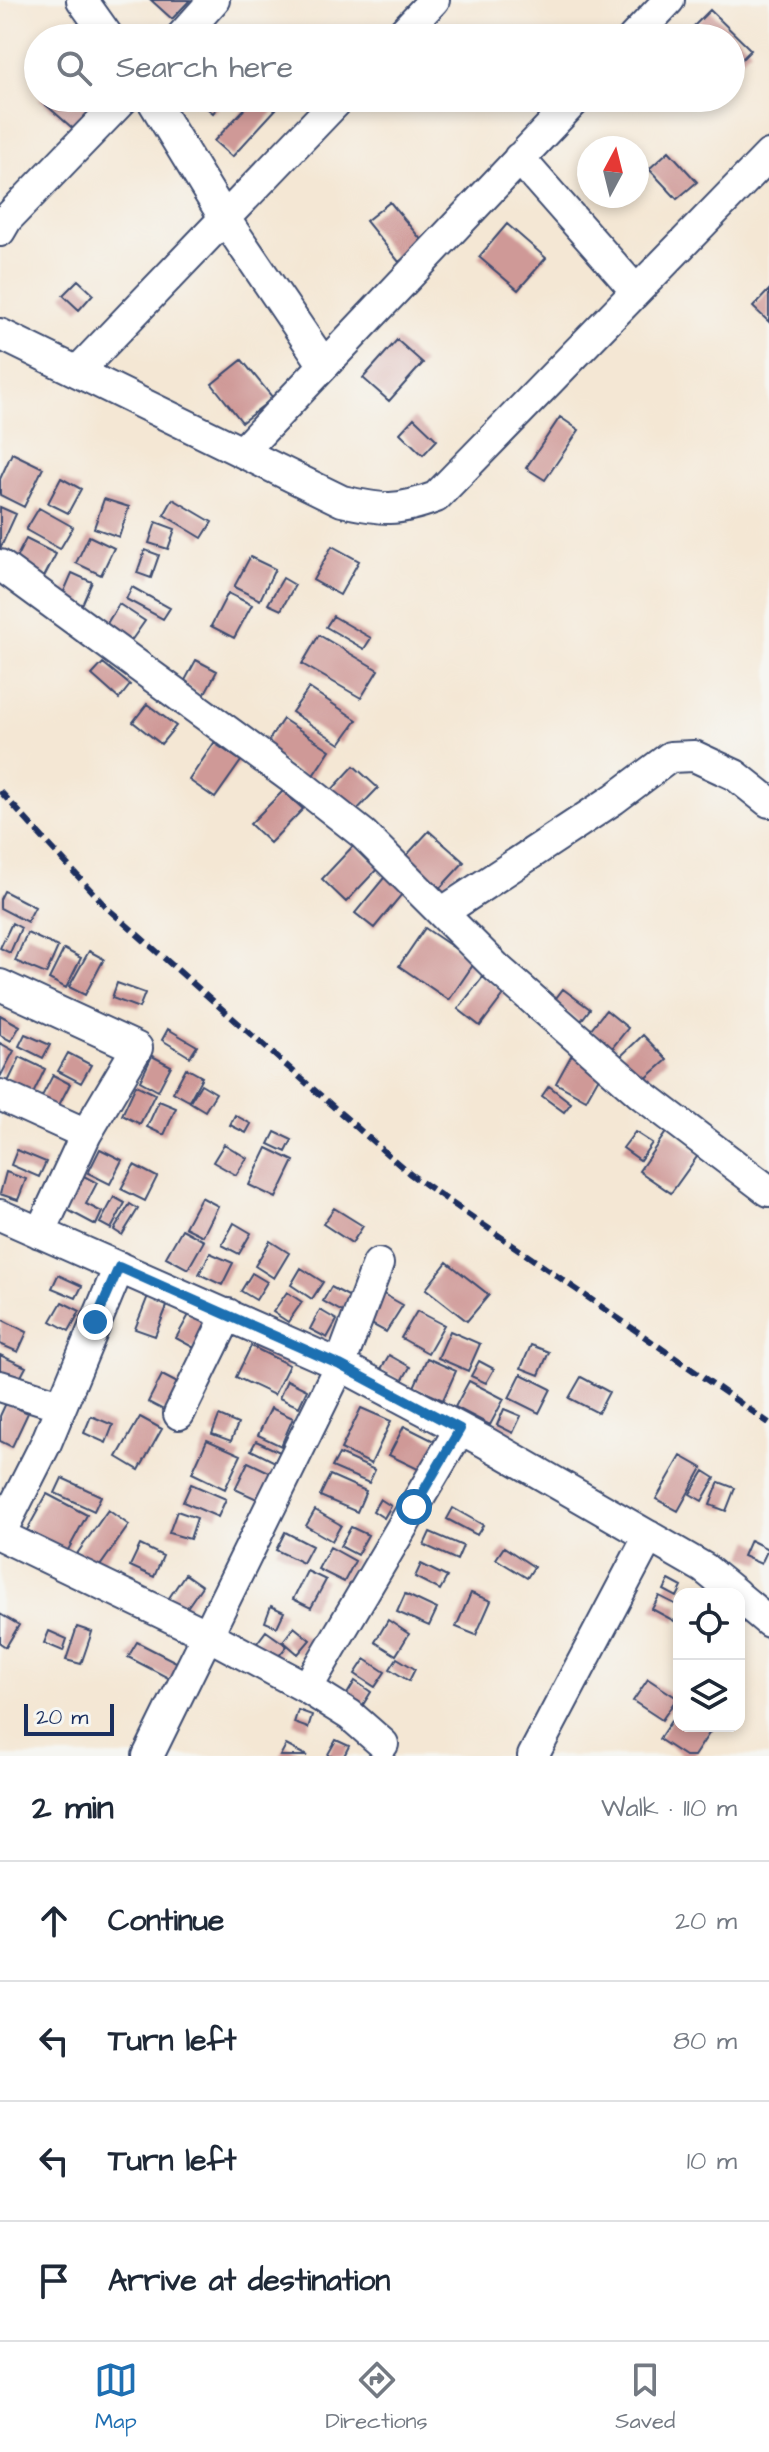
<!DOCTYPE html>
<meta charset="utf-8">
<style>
:root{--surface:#fff;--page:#f2f2f3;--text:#1f2937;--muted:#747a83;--line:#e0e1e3;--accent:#1f6fb2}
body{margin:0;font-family:"Architects Daughter",sans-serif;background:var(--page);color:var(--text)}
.controls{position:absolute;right:24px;bottom:24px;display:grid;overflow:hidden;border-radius:16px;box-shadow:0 4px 12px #0003}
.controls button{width:72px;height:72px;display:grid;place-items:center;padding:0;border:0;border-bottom:2px solid var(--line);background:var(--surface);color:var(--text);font:40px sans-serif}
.compass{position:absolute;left:577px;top:136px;width:72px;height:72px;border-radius:50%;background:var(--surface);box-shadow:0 4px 12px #0003;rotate:7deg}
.scale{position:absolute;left:24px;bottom:20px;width:90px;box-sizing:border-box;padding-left:8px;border:4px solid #1b2f5e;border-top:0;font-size:22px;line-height:28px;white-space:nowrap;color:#1b2f5e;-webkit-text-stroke:6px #f6f6f2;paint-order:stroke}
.stop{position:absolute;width:24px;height:24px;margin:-18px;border:6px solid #1f6fb2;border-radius:50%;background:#fff}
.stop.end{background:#1f6fb2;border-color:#fff;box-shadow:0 2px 8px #0008}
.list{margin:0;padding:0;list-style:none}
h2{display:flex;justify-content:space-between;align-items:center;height:104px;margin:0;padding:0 32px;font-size:34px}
h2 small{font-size:26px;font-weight:400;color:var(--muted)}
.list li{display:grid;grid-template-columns:52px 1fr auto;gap:24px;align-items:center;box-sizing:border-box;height:120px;padding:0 32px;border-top:2px solid var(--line)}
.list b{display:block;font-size:30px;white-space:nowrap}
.list em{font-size:26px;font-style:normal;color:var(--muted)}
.icon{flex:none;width:44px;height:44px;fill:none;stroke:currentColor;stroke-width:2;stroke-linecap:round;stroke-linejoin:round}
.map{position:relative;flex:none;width:769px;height:1756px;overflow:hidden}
.search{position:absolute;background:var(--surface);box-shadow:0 4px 12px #0003;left:24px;right:24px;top:24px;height:88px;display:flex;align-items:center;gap:20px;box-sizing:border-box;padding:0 28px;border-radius:44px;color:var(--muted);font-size:30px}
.sheet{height:584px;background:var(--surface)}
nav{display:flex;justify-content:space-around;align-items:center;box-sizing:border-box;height:112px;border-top:2px solid var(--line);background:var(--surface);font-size:22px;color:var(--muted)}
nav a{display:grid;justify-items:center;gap:4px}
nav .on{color:var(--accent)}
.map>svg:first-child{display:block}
.building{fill:#cf9997}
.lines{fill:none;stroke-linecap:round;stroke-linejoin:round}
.street-casing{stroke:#3c4b70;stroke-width:34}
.street{stroke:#fff;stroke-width:30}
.rail{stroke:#1b2f5e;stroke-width:6;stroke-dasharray:12 6;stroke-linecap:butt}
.route{stroke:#1f6fb2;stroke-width:10}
</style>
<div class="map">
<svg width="769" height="1756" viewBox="0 0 769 1756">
<rect width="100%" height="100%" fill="#f6f6f2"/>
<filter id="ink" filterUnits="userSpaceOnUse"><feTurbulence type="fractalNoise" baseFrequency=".0125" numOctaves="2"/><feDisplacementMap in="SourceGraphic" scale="16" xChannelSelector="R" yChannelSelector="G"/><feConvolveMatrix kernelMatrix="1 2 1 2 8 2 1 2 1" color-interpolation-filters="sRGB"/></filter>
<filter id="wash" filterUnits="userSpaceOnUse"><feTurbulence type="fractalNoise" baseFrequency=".006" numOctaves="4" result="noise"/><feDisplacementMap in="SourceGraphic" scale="32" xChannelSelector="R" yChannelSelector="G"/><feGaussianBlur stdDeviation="1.8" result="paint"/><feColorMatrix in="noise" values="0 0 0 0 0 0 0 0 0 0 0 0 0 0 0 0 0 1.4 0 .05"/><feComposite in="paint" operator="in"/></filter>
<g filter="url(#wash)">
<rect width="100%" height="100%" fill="#f4e7d4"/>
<g id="blocks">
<path class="building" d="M 151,0 L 190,0 L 172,19 Z
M 710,10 L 751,50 L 731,70 L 731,38 L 682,38 Z
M 38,98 L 107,98 L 77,132 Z
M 195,98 L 225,98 L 213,113 Z
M 255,98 L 265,98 L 277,108 L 232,157 L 214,141 Z
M 669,151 L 697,182 L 677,199 L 649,169 Z
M 390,202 L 423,242 L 399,262 L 366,221 Z
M 507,224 L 546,258 L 518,290 L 479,257 Z
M 78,280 L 93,294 L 79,310 L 63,295 Z
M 769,290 L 769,322 L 753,307 Z
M 397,340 L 423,363 L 389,401 L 363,378 Z
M 242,360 L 273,398 L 242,422 L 212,384 Z
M 560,417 L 579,430 L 545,480 L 526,468 Z
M 414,418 L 437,440 L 423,455 L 400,433 Z
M 12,453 L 43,468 L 24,507 L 0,495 L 0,479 Z
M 61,478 L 81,489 L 68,513 L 48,503 Z
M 104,499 L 129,507 L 119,537 L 94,528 Z
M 173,499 L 212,522 L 202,538 L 164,515 Z
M 0,507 L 16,514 L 0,549 Z
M 39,508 L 73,527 L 60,549 L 26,530 Z
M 156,522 L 175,529 L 168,549 L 149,543 Z
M 89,536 L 114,548 L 101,575 L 76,563 Z
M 26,539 L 56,554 L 43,579 L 13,564 Z
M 332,546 L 359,561 L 340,595 L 313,580 Z
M 145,550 L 159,555 L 151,578 L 137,573 Z
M 250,557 L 275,569 L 260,600 L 234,587 Z
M 72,573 L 92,582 L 82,605 L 62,596 Z
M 283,578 L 295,585 L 281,610 L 268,604 Z
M 132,587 L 170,608 L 163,619 L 126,599 Z
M 228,593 L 252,605 L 234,638 L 211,626 Z
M 119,604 L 145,621 L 131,641 L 106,625 Z
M 333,616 L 371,638 L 364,649 L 326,627 Z
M 319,635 L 378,670 L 361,698 L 302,664 Z
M 196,660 L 217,671 L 204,695 L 183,684 Z
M 103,663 L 130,685 L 119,699 L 92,675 Z
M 309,688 L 357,720 L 340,744 L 292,712 Z
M 147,704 L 176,726 L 161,744 L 133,722 Z
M 283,719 L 330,750 L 310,780 L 263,749 Z
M 214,743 L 241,761 L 215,798 L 189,780 Z
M 354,766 L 378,788 L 351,816 L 328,794 Z
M 283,791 L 303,809 L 270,843 L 250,824 Z
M 429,831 L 464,862 L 440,888 L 405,857 Z
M 354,845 L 379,867 L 346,902 L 322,879 Z
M 388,873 L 407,888 L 374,928 L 355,913 Z
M 4,891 L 35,907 L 27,922 L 0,908 L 0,899 Z
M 12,923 L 21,928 L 10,953 L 0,948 Z
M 425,928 L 475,962 L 449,1000 L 399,966 Z
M 27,933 L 58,947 L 46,974 L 15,961 Z
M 64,949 L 81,958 L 66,988 L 49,979 Z
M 89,951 L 104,959 L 85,995 L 69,987 Z
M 483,977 L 505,993 L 480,1026 L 458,1009 Z
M 117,983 L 145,993 L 139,1008 L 112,998 Z
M 563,989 L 590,1009 L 580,1022 L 553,1002 Z
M 606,1010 L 628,1028 L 612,1048 L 590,1030 Z
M 0,1015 L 20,1026 L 11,1041 L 0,1035 Z
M 168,1029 L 197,1046 L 190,1057 L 162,1040 Z
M 25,1034 L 50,1045 L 43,1058 L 19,1046 Z
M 643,1035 L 667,1060 L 643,1081 L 620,1057 Z
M 0,1043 L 14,1051 L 0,1077 Z
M 68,1053 L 91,1065 L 81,1083 L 58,1071 Z
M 572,1054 L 603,1070 L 586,1100 L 556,1083 Z
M 152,1056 L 171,1066 L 158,1091 L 140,1081 Z
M 20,1057 L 45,1069 L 32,1096 L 7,1084 Z
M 186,1068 L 202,1077 L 189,1101 L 173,1092 Z
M 53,1075 L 70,1084 L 57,1109 L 40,1100 Z
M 201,1084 L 216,1093 L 205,1111 L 190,1102 Z
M 136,1085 L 155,1094 L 140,1124 L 122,1115 Z
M 549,1086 L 571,1103 L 564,1112 L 542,1096 Z
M 159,1101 L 176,1108 L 164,1135 L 147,1127 Z
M 235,1115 L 251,1124 L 246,1133 L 230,1125 Z
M 667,1131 L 699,1154 L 671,1193 L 639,1171 Z
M 275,1132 L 292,1140 L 286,1152 L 269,1144 Z
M 635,1132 L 652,1143 L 640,1160 L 623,1148 Z
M 224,1144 L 247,1158 L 236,1175 L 213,1162 Z
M 267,1148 L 294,1161 L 276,1198 L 249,1185 Z
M 100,1149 L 122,1160 L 110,1184 L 88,1173 Z
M 17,1150 L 46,1162 L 39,1177 L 11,1165 Z
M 134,1165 L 157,1177 L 145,1201 L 121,1189 Z
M 6,1172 L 26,1179 L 18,1200 L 0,1194 Z
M 80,1174 L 97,1183 L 86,1204 L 102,1212 L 96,1225 L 62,1207 Z
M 114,1197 L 125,1203 L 111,1229 L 100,1223 Z
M 201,1197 L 218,1206 L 203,1236 L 185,1227 Z
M 130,1204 L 138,1209 L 122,1235 L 114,1230 Z
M 334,1208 L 363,1226 L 352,1243 L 323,1224 Z
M 234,1223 L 251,1233 L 239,1254 L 222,1245 Z
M 182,1229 L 204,1241 L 188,1269 L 166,1257 Z
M 270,1241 L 289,1253 L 274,1278 L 255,1266 Z
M 210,1253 L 233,1263 L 222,1285 L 199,1274 Z
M 447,1262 L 489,1295 L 467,1321 L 426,1289 Z
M 301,1268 L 323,1282 L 312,1299 L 291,1285 Z
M 252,1273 L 267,1282 L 256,1300 L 241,1291 Z
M 58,1275 L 82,1286 L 76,1298 L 52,1288 Z
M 331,1287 L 358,1301 L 350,1316 L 323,1301 Z
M 378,1291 L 403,1305 L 386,1332 L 362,1319 Z
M 287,1292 L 302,1302 L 288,1322 L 273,1312 Z
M 148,1296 L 168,1304 L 155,1336 L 135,1329 Z
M 62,1302 L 80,1311 L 69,1331 L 51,1321 Z
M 320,1310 L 337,1320 L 327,1338 L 310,1329 Z
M 417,1311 L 444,1325 L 428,1353 L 401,1338 Z
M 190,1313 L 211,1324 L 196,1349 L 176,1338 Z
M 1,1319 L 27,1332 L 18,1352 L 0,1344 Z
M 450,1331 L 480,1344 L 468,1371 L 438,1358 Z
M 531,1345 L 549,1352 L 539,1375 L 521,1368 Z
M 251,1346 L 289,1365 L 274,1395 L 236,1377 Z
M 0,1355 L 26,1367 L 17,1384 L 0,1376 Z
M 389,1355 L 410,1367 L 402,1381 L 381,1369 Z
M 427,1358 L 456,1371 L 443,1400 L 414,1387 Z
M 479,1361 L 494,1369 L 486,1383 L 471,1376 Z
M 521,1374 L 551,1389 L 539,1413 L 509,1398 Z
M 162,1375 L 189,1389 L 175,1416 L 148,1402 Z
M 581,1377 L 609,1392 L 598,1413 L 569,1398 Z
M 287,1380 L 307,1390 L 299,1407 L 279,1398 Z
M 469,1381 L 504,1399 L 490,1425 L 455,1407 Z
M 6,1403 L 28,1413 L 12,1447 L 0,1441 L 0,1416 Z
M 271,1408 L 293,1418 L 281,1446 L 258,1435 Z
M 361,1408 L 391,1421 L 371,1464 L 341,1449 Z
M 504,1409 L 521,1416 L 513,1433 L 497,1425 Z
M 91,1416 L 113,1425 L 106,1443 L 84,1433 Z
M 219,1416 L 238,1424 L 231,1441 L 212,1434 Z
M 140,1417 L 162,1429 L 139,1470 L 117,1457 Z
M 404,1426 L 440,1444 L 426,1473 L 389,1455 Z
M 207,1440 L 241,1455 L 225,1489 L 192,1473 Z
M 256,1441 L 280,1452 L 275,1462 L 251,1450 Z
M 339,1454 L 375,1470 L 369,1483 L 332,1467 Z
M 681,1456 L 702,1468 L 678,1511 L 656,1499 Z
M 248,1462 L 280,1477 L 268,1504 L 235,1489 Z
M 704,1471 L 715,1478 L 702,1501 L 690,1494 Z
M 330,1475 L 366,1491 L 357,1512 L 320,1496 Z
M 62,1478 L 101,1496 L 94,1511 L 55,1493 Z
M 719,1482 L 735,1488 L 726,1511 L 710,1505 Z
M 191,1484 L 226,1499 L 218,1517 L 183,1502 Z
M 47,1494 L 87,1515 L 67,1552 L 27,1530 Z
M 380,1499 L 391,1506 L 384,1518 L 373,1511 Z
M 453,1508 L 483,1525 L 477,1535 L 447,1519 Z
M 108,1510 L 129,1525 L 95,1573 L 74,1558 Z
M 315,1510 L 341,1525 L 332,1541 L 306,1526 Z
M 177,1511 L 197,1518 L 190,1539 L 169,1533 Z
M 351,1527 L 368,1535 L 357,1555 L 340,1546 Z
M 285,1532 L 312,1546 L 303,1563 L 276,1550 Z
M 430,1532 L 463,1546 L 457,1560 L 424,1545 Z
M 750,1540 L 768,1549 L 761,1564 L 743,1556 Z
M 140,1545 L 163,1556 L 154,1577 L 130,1566 Z
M 330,1547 L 355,1561 L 344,1582 L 318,1569 Z
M 504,1547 L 534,1567 L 527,1578 L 496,1559 Z
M 421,1564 L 447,1577 L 440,1590 L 415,1577 Z
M 307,1571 L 326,1580 L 311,1608 L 293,1599 Z
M 185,1574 L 202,1586 L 184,1612 L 167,1601 Z
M 669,1580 L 682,1587 L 677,1597 L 664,1590 Z
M 471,1593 L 491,1601 L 476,1635 L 456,1627 Z
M 405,1594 L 437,1609 L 429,1626 L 397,1612 Z
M 659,1596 L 679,1606 L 676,1622 L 652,1609 Z
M 271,1606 L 284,1612 L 277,1627 L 265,1622 Z
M 0,1614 L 19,1625 L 6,1647 L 0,1643 Z
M 388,1620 L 409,1634 L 396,1655 L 375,1642 Z
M 77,1627 L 92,1632 L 81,1664 L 66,1660 Z
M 294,1627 L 310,1640 L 298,1654 L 283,1641 Z
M 49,1631 L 67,1639 L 63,1651 L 44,1643 Z
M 266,1631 L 287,1646 L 274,1662 L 254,1647 Z
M 137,1642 L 180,1664 L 172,1680 L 128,1657 Z
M 397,1658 L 415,1669 L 409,1681 L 390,1669 Z
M 365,1659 L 385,1672 L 375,1687 L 355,1674 Z
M 648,1679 L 677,1698 L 662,1720 L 633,1701 Z
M 355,1681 L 371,1692 L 359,1711 L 343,1701 Z
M 679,1709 L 679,1726 L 714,1726 L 694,1756 L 685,1756 L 659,1739 Z
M 298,1710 L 312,1715 L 308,1728 L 294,1723 Z
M 336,1740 L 349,1746 L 344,1756 L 327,1756 Z
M 286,1745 L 307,1756 L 280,1756 Z"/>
</g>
</g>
<g filter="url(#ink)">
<use href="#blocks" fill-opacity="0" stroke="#3c4b70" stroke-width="2"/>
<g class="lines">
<defs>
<path id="street" d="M 82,0 L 109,38
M 180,38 L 214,0
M 398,38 L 434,0
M 633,38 L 669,0
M 151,98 L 225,219 L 324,365
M 519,158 L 636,291
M 0,231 L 7,219 L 124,98
M 0,334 L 342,501 C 383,510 396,512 436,497 L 769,155
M 78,371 L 340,98
M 242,452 L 577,98
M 0,565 L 297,782 L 363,834 L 497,968 L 641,1094 L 769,1191
M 443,912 L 614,799 L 670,757 L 694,756 L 735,775 L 769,802
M 0,985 L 137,1048 L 86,1134 L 40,1233
M 0,1095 L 86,1134
M 0,1215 L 340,1365 L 485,1442 L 579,1496 L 704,1568 L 736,1594
M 0,1386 L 60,1405
M 179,1414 L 228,1314
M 0,1534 L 46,1443 L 119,1267
M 0,1535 L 208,1635 L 307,1688 L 350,1715 L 383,1744
M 739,1597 L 769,1622
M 307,1688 L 460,1429
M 148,1756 L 340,1365 L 378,1264
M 533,1756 L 649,1536"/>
</defs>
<use href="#street" class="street-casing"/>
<use href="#street" class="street"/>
<path class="rail" d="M 0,791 L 106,907 L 410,1174 L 769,1423"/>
</g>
</g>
<g class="lines" filter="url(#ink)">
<path class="route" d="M 95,1322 L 119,1267 L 340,1365 L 460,1429 L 414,1507"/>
</g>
</svg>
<div class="controls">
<button><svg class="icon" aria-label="locate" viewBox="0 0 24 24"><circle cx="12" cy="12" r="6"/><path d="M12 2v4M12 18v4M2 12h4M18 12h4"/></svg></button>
<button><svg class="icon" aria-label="layers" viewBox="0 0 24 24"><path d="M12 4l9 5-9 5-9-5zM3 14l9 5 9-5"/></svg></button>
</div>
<svg class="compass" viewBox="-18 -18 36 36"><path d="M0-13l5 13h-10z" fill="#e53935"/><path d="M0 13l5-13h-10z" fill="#747a83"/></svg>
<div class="scale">20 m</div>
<div class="stop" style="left:414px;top:1507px"></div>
<div class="stop end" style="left:95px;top:1322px"></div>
<div class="search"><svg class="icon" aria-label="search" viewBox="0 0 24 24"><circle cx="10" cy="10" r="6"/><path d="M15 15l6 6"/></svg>Search here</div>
</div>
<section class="sheet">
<h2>2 min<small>Walk · 110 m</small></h2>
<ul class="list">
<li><svg class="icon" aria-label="ahead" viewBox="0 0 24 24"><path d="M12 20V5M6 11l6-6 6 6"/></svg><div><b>Continue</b></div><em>20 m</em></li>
<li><svg class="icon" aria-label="left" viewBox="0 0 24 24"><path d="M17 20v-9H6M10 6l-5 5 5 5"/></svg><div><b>Turn left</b></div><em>80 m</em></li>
<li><svg class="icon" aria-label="left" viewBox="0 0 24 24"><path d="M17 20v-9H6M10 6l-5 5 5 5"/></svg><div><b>Turn left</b></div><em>10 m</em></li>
<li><svg class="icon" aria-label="arrive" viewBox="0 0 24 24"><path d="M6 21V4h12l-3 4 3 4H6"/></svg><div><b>Arrive at destination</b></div></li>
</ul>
</section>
<nav>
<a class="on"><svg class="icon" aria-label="map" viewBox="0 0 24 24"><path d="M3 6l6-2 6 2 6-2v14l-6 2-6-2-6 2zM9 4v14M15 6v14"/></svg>Map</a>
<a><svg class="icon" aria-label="directions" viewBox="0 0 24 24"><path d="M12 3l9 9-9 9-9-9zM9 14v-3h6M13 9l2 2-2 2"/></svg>Directions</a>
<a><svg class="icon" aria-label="saved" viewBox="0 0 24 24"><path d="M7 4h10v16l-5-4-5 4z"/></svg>Saved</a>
</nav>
